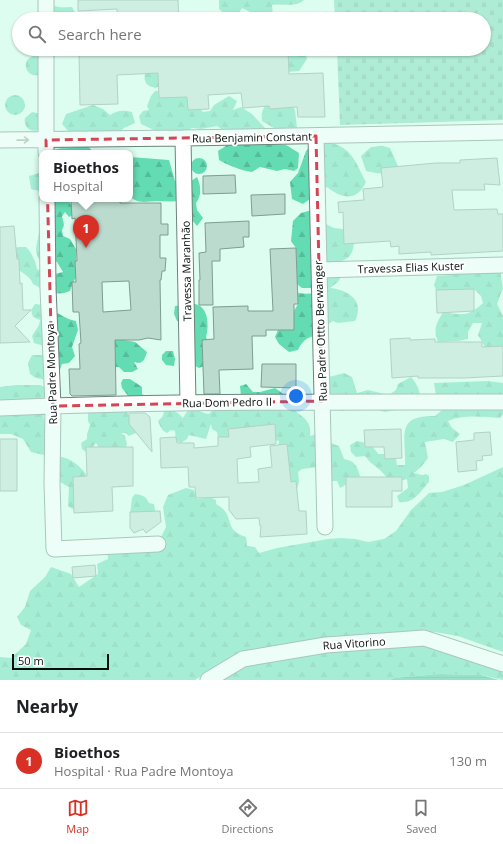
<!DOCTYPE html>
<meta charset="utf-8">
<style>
:root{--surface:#fff;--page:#f2f2f2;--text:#202124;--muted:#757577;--line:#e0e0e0;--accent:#d93025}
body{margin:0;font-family:"Open Sans",sans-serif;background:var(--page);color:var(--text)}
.scale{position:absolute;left:12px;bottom:10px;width:97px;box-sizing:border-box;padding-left:4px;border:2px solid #050f0b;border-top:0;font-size:11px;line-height:14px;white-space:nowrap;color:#050f0b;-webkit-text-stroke:3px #fff;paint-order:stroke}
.you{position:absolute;left:296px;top:396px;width:14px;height:14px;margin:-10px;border:3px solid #fff;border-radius:50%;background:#1a73e8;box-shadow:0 0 0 6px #1a73e833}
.badge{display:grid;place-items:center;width:26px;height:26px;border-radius:50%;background:var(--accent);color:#fff;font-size:13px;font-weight:700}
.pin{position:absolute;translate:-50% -33px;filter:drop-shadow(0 1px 2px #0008)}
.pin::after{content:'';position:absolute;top:21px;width:14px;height:12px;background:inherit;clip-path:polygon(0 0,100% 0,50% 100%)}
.popup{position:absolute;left:39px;top:150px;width:94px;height:52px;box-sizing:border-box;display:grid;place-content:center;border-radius:8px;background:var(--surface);filter:drop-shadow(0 1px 3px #0005);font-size:13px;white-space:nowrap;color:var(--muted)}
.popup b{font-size:15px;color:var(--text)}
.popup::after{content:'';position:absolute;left:50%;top:100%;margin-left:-8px;border:8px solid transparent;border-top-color:var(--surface)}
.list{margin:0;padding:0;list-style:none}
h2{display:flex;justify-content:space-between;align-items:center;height:52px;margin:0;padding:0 16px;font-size:17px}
h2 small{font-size:13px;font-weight:400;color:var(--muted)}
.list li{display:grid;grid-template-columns:26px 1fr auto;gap:12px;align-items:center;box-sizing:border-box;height:56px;padding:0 16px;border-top:1px solid var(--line)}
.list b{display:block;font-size:15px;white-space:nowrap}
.list p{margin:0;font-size:13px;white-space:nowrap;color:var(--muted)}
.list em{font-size:13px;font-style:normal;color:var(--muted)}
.icon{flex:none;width:22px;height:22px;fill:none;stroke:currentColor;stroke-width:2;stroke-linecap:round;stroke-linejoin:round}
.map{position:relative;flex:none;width:503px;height:680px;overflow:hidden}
.search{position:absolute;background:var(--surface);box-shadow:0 1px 3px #0004;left:12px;right:12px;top:12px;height:44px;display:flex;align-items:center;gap:10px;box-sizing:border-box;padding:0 14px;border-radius:22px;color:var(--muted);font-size:15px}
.sheet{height:108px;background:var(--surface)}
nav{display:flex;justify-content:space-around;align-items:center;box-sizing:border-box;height:56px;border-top:1px solid var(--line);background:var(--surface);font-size:11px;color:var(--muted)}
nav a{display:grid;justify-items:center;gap:2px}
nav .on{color:var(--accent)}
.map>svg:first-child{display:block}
.forest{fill:url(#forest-firs)}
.cemetery{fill:url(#cemetery-stones)}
.water{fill:url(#water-rules)}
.building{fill:#bbdbce;stroke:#7f9d91;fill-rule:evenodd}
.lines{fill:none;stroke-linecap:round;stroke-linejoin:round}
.minor-casing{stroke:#69867a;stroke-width:17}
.minor{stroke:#fff;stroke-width:15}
.oneway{stroke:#9b9f9d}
.marked{fill:none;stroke:#d64555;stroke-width:3;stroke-dasharray:8 5;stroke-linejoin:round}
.labels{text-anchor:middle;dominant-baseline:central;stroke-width:4;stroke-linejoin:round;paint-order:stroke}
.street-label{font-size:11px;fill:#050f0b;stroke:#fff}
</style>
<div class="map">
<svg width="503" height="680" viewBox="0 0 503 680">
<defs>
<pattern id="forest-firs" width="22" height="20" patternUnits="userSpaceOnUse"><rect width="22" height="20" fill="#63dcb3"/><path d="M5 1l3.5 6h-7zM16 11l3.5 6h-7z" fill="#54bc99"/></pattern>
<pattern id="cemetery-stones" width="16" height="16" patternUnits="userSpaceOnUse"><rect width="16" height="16" fill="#75d7b4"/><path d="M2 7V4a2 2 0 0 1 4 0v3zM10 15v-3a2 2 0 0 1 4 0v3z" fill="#64b799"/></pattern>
<pattern id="water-rules" width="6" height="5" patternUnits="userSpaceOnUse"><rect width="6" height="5" fill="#42be97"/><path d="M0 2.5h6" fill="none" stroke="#38a281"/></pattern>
</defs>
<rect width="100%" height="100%" fill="#ddfdf0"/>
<path class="forest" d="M 219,0 L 304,0 C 295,8 283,3 272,5 L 273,15 L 267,18 L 255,19 L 250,12 L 242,8 L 238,15 L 227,16 L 219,9 Z
M 55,6 C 60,8 66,7 72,7 L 77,16 L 77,19 L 54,19 L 51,9 Z
M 274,49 L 305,49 L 307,59 L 299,71 L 286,72 Z
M 33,56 L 39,57 L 39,75 C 26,78 20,61 33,56 Z
M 156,63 L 162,84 L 156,88 C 144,86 143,80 146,69 Z
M 155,91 L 169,91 L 183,94 C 189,102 197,105 203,112 L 210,111 L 214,105 L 229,96 L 237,101 L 233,110 L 241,107 L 252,114 L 265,128 L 263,134 L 223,130 L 217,126 L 201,129 L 192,128 L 187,131 L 158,132 L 141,124 L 139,116 L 143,111 L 149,110 L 147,106 L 151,96 Z
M5 105a10 10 0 1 1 20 0a10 10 0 1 1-20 0Z
M 268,103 L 292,105 L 295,110 L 297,128 L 291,133 L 279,131 L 262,121 C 261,113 262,109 268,103 Z
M 93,105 L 103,109 L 110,115 C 118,110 123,110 132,112 L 135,123 L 124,128 L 117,135 L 75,133 L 68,131 L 62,124 L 66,114 Z
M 32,112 L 41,114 L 41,129 C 32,134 23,128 25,118 Z
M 232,142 L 286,145 L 299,153 L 298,168 L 294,171 L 285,169 L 277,171 L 260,167 L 252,172 C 240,170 230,166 219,160 L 218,151 Z
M 331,143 C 353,148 356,164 366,182 C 357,202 342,199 327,187 L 303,204 L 292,199 L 290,182 L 298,173 L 306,151 L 312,144 Z
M 79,146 L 88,146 L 94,153 L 51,153 L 52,151 C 61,146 70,150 79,146 Z
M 383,146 L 390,148 L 398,166 C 385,176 381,174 366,171 L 361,156 L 371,147 Z
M 130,157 L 169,160 L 175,181 L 191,181 L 197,177 C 201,186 202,195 196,203 L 197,210 L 203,218 L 197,226 L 191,219 L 179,201 C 171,202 164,201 157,201 C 147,201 138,205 130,196 Z
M191 166a8 8 0 1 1 16 0a8 8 0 1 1-16 0Z
M 39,173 L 42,175 L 42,194 L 37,190 L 34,190 L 31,189 L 29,176 Z
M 49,199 L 68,199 L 72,207 L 73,215 L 69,217 L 65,212 L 62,216 L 64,225 L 62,230 L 63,236 L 70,239 L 76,249 L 76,277 L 72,285 L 70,291 C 56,297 45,291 33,284 C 30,274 16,272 13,262 C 13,258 14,252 14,248 L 19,247 L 26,247 C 32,253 35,260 37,269 L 51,275 L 63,272 L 57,262 L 52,258 L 41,262 C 33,253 37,244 39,233 L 45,228 Z
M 312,210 L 319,211 L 326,224 L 334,228 L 343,229 L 355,235 C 353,250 354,258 338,262 L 337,269 L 342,275 L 338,282 L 330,288 C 349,290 365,301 355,321 L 338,323 L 333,321 L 327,325 L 321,335 C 309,336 303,339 298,350 L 289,352 L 279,344 L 275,337 L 278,330 L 294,330 L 294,311 L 298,304 L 298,293 C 309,295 318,293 329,288 L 302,288 L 297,284 L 296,248 L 291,241 L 293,221 L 301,213 Z
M 499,265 L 503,288 L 497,304 L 503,316 L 503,348 L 497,351 L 485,347 L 478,335 L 482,323 L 473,323 L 468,332 L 468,339 L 458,341 L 438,342 C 433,329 436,324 443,312 C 462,315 468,317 483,303 L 481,296 L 474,289 L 452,290 L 447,295 L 436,290 L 434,285 L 437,276 L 449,275 L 464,266 Z
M 35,304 C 51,305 60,318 76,321 L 78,330 L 72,347 L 75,356 L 69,363 L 62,364 L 58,375 L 51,381 L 36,378 L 30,374 L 28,363 L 32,355 L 43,355 L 44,346 L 34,343 L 32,336 L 39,325 L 40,320 L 33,317 L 31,310 Z
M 195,304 C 209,307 209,326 206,337 L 208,342 L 207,365 L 199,368 L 191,364 L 188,330 L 195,329 L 194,327 L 177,321 L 174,314 L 175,306 Z
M 109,337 L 135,342 L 147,352 L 144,360 L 140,363 L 134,362 L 138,369 L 132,372 L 124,372 L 119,367 L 111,367 Z
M 166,351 L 173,351 L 175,359 L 174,366 L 166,365 L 162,360 L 162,355 Z
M 344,373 L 352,377 L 357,393 L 368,390 L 389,395 L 396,390 L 398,384 L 411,377 C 418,385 420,391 421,402 L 400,409 L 385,412 L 371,408 L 356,408 L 342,411 L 329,408 L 329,377 Z
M 123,379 L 130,379 L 142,387 L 142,394 L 148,398 L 129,397 L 122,388 L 121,383 Z
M 488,381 L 503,383 L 503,414 L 500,418 C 482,417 465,414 448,421 L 452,428 L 460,434 L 453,442 L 444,439 L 425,442 L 428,458 L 421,467 L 414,473 L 422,475 L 426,474 L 429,476 L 429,482 C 420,492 414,504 399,502 L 397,496 L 408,488 L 407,479 L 397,482 L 390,481 L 381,471 L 370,462 L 365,456 L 356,457 L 351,452 L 350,445 L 357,441 C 367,443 373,445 378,454 L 392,454 L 396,458 L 397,465 L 405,465 C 406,436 395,415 435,416 L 442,410 L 437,402 L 434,383 Z
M 246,384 L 253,392 L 260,392 L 275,388 C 282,392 288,399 295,405 L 295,411 C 305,418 312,423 310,436 L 319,433 L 333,444 L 339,446 L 344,459 C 355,461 357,466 360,476 C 356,481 353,480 348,483 C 345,485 344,486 340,488 L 337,481 L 331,481 L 326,466 L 302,469 L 298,472 L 299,482 L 296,493 L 290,494 L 278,447 L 279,441 L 245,434 L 218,439 L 217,432 L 212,429 L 211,424 L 206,439 L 189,435 L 187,439 L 181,443 L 176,441 L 175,431 L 171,430 L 167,433 C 162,431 160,426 158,421 L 163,416 L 164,411 L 173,410 L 179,414 L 183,418 C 192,402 195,412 209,414 L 217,404 L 241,396 L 240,386 Z
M 16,385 L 40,385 L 53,390 L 43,412 L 46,437 L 49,448 L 44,455 L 31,452 L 23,439 L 11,434 L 0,434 L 0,387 Z
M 117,406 L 127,412 L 138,432 L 129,436 L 126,433 L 121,433 L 125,436 L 127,444 L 125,449 L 101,452 L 96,443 L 91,449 L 86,452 L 82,449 L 81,443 L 87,439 L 87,434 L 90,425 L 88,421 L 88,413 L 96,408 Z
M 53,456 C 68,456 77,463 86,474 L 76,511 L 68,506 L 69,487 L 60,482 L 53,480 Z
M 503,467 L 503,652 L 458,636 L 434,632 L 410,632 L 321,638 L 239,654 L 195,680 L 0,680 L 0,657 L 11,658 L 26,644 L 31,630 L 21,625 L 17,617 L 25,607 L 30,591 L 45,577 L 51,567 L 71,574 L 79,587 L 98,574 L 97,564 L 108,559 L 108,556 L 104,552 L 160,545 L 162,535 L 166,527 L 163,507 L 168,495 L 186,488 L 194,490 L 197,499 L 210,497 L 216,500 L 216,504 C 234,514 225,524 237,533 C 240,535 244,536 246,537 L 247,546 L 255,547 L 259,553 L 277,548 L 328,539 L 341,538 L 355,539 L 368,542 L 384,539 L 396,531 L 411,510 L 429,493 L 442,492 L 464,485 Z
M 135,494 C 142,495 146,496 149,503 L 154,504 L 156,516 L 130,515 L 132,498 Z
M 422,645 L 503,671 L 503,680 L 481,675 L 440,674 L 394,678 L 390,680 L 218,680 L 244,664 L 327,650 Z"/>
<path class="cemetery" d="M 334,0 L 503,0 L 503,120 L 340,125 L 337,49 L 484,49 L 484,19 L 335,19 Z"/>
<path class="water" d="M 440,674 L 481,675 L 499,680 L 390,680 L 394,678 Z"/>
<path class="building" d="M 78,0 L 178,0 L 179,19 L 118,19 L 117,9 L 78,11 Z
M 122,49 L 206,49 L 206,50 L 225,49 L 288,49 L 289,74 L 323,73 L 325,117 L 298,117 L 297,107 L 270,109 L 269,106 L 243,108 L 241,93 L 208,95 L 209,109 L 188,110 L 187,97 L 159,98 L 158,73 L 117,75 L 118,104 L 80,105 L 79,52 L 122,51 Z
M 497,158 L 500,185 L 484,184 L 485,190 L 452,190 L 454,210 L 497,209 L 498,214 L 503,214 L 503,251 L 431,255 L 431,252 L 399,254 L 399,246 L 391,247 L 390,241 L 344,244 L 343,212 L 339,213 L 338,202 L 364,200 L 363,189 L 383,187 L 381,168 L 436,163 L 460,163 L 460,160 Z
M 235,175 L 236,193 L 203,194 L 203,176 Z
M 285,194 L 285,214 L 252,216 L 251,195 Z
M 71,199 L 120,199 L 120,203 L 161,203 L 161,224 L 168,224 L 168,235 L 160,235 L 160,258 L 166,258 L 165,271 L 162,271 L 161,280 L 160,280 L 161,340 L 148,338 L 139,340 L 115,340 L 116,395 L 72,396 L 70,394 L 69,369 L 80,369 L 79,344 L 81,343 L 79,312 L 73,312 L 72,282 L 76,282 L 75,261 L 77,261 L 75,218 L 72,219 ZM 129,281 L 131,310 L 103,312 L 102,282 Z
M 249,221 L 249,237 L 243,237 L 244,247 L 220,249 L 220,261 L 212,261 L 213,305 L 199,305 L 199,280 L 200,280 L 199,253 L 206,252 L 205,223 Z
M 14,226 L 17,259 L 19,259 L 20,284 L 22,283 L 23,310 L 31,310 L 15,326 L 30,342 L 0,343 L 0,227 Z
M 296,248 L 298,304 L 294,304 L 294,330 L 266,330 L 266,336 L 252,336 L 253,369 L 219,370 L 220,394 L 204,394 L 202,340 L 214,339 L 213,307 L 248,306 L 248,311 L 273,311 L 270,249 Z
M 474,289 L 474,311 L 437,313 L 436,290 Z
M 410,338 L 410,340 L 435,339 L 435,342 L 482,342 L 482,347 L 503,346 L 503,376 L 464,378 L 418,378 L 418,376 L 392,378 L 390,339 Z
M 262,364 L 296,364 L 296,388 L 261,387 Z
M 129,413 L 145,413 L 150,417 L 152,452 L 129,424 Z
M 275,424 L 276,444 L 250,447 L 251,457 L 237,459 L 238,483 L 259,482 L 258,469 L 272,467 L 270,446 L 287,444 L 291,482 L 296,481 L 299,511 L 306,511 L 307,534 L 260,537 L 261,526 L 260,526 L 259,518 L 236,519 L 229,510 L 229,497 L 196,498 L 195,487 L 189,487 L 188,467 L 161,468 L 160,438 L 176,437 L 177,443 L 194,443 L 194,448 L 218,446 L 218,437 L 229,437 L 228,429 Z
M 401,429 L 402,458 L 385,459 L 384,447 L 365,447 L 364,430 Z
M 490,432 L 492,455 L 482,456 L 483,460 L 476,461 L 477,470 L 458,472 L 456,442 L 474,440 L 474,433 Z
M 0,439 L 17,439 L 17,491 L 0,491 Z
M 86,447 L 133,447 L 133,486 L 112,487 L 113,511 L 74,513 L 73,477 L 87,476 Z
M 346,477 L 402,477 L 402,491 L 392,491 L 392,507 L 346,507 Z
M 160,511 L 161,522 L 146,533 L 143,529 L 134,533 L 130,528 L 130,512 Z
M 95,565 L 96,576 L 73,578 L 72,567 Z"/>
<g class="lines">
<defs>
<path id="minor" d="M 46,0 L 46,19
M 316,136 L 325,527
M 183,138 L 188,403
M 0,140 L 183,138 L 503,132
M 46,153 L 46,49
M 47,199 L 48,288 L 53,406 L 52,483 L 54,549 L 158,544
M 319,270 L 503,265
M 0,408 C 168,401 335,402 503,402
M 208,680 L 243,659 L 326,645 L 424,638 L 503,664"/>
</defs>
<use href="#minor" class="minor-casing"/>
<use href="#minor" class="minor"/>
</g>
<defs><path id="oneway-shaft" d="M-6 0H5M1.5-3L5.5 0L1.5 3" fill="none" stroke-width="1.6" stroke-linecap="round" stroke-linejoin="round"/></defs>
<use class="oneway" href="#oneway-shaft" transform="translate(23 140) rotate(-1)"/>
<path d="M0 0H503V680H0ZM 316,136 L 322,401 L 53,406 L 46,140 Z" fill="#ddfdf0" fill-opacity=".55" fill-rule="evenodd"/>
<path class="marked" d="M 316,136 L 322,401 L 53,406 L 46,140 Z"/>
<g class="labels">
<g class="street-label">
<text transform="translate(252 137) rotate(-1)">Rua Benjamin Constant</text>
<text transform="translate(411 267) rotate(-2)">Travessa Elias Kuster</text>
<text transform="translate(186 271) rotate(-91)">Travessa Maranhão</text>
<text transform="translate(320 331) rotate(-92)">Rua Padre Ottto Berwanger</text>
<text transform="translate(51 374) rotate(-92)">Rua Padre Montoya</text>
<text transform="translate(227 402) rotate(-1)">Rua Dom Pedro II</text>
<text transform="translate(354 643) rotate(-4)">Rua Vitorino</text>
</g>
</g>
</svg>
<div class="scale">50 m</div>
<div class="you"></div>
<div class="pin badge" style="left:86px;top:248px">1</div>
<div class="popup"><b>Bioethos</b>Hospital</div>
<div class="search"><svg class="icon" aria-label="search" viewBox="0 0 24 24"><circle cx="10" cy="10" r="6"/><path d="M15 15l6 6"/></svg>Search here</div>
</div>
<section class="sheet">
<h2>Nearby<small></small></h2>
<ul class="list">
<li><span class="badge">1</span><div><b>Bioethos</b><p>Hospital · Rua Padre Montoya</p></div><em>130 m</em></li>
</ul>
</section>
<nav>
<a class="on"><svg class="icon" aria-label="map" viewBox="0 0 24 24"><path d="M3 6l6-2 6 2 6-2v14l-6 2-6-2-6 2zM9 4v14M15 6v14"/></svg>Map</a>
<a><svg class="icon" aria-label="directions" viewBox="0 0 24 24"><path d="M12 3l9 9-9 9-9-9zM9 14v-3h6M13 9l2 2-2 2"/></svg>Directions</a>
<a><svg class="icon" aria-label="saved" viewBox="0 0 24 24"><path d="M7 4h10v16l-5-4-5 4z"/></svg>Saved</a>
</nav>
